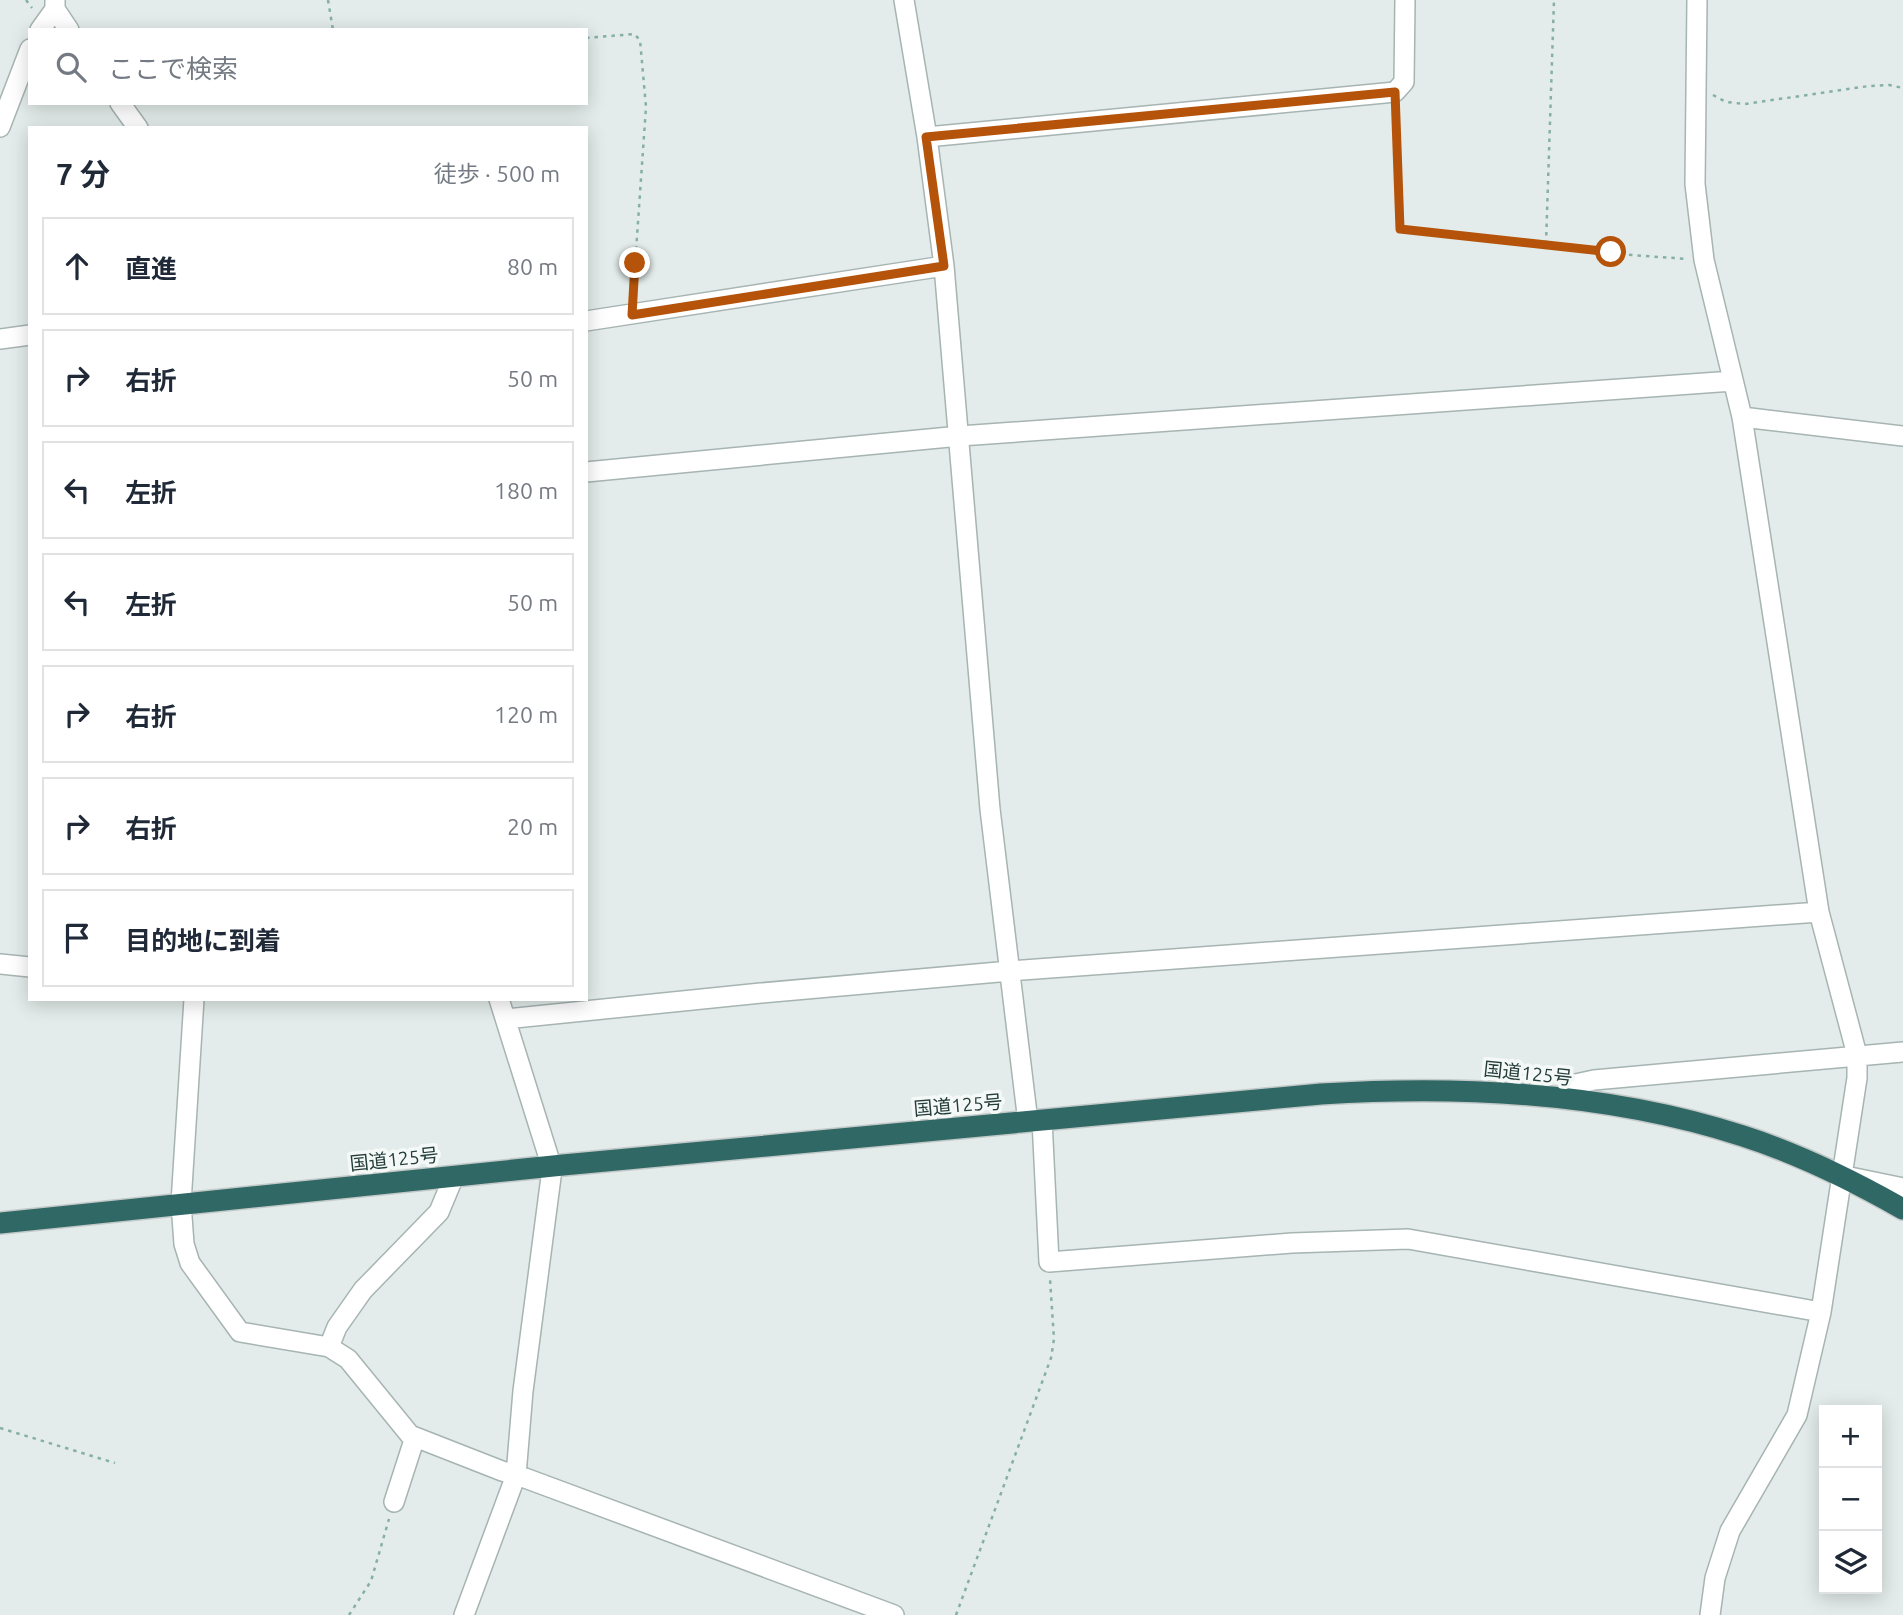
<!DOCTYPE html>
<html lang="ja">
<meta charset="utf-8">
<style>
:root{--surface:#fff;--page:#f2f2f3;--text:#1f2937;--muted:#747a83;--line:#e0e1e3}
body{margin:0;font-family:Ubuntu,"Noto Sans JP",sans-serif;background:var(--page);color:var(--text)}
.controls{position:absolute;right:21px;bottom:21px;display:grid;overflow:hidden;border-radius:0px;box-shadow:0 4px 18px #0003}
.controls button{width:63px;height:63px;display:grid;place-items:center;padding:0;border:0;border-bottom:2px solid var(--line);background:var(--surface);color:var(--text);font:35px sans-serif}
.stop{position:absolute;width:21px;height:21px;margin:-16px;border:5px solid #b45309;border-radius:50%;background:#fff}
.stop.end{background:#b45309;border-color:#fff;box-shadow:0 2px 7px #0008}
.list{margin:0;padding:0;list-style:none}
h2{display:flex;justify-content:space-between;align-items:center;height:91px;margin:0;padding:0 28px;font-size:30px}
h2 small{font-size:23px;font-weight:400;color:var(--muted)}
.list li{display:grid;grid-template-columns:46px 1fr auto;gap:21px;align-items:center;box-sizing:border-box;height:98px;margin:0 14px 14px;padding:0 14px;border:2px solid var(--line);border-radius:0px}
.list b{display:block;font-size:26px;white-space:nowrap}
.list em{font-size:23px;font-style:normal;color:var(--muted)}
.icon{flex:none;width:38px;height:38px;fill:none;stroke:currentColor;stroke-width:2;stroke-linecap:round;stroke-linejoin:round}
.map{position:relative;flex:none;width:1903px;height:1615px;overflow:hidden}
.search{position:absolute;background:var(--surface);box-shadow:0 4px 18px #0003;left:28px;top:28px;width:560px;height:77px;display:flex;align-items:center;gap:18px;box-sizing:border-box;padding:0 24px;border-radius:0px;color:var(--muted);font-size:26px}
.panel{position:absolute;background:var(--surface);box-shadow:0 4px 18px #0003;left:28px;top:126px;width:560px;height:875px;border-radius:0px}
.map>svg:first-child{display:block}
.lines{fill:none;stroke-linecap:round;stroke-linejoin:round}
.minor-casing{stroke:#a6b4b2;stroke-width:22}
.highway-casing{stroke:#c2c9c8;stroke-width:24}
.path{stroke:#85afa8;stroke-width:2.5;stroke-dasharray:3.5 5;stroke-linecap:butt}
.minor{stroke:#fff;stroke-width:19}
.highway{stroke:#306866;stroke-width:21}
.route{stroke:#b45309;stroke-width:9}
.labels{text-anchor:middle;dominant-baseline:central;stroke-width:7;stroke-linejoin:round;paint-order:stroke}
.street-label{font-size:19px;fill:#243d3a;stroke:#f4f9f7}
</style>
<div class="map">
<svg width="1903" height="1615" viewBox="0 0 1903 1615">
<rect width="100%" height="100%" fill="#e3ecea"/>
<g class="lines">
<defs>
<path id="minor" d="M 904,0 L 927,137 L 944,266 L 990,809 L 1028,1122
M 1697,0 L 1695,184 L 1704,260 L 1742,417 L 1819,912 L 1857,1055 L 1857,1078 L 1821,1312 L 1797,1415 L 1730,1531 L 1715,1578 L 1710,1615
M 55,9 L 69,30
M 40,30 L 55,9 L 55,0
M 120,103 L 138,128
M 0,127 L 30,49
M 927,137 L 1395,92 L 1404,82 L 1405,0
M 586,321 L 944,266
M 0,339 L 30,335
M 1742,417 L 1903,436
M 586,472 L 960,436 L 1733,381
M 0,964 L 30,967
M 194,999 L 181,1203 L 184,1244 L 190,1263 L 240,1332 L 329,1347 L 348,1359 L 410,1435 L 502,1471 L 525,1478 L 894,1615
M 506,1019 L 761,993 L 1010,971 L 1819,912
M 1565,1099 L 1571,1085 L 1594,1080 L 1903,1052
M 1042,1120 L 1049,1262 L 1292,1243 L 1408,1239 L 1821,1312
M 1850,1177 L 1903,1188
M 329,1347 L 337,1327 L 363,1290 L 439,1212 L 454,1176
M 394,1502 L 415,1437
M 464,1615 L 516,1475 L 523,1391 L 551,1177 L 548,1155 L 499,999"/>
<path id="highway" d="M 0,1223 L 563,1165 L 1321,1094 C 1462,1085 1608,1092 1743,1136 C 1799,1154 1852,1180 1903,1209"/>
</defs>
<use href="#minor" class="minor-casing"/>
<use href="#highway" class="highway-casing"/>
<path class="path" d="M 26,0 L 32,8
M 328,0 L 333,30
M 586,38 L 634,34 L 640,40 L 646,107 L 633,294
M 1713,95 L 1726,102 L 1745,104 L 1869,86 L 1889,85 L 1903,88
M 1396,111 L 1400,229 L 1632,255 L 1687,259
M 1546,244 L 1554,0
M 0,1428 L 115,1463
M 349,1615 L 371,1581 L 389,1519
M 956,1615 L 1051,1358 L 1054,1339 L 1050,1279"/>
<use href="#minor" class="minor"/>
<use href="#highway" class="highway"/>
</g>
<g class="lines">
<path class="route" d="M 635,263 L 632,315 L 944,266 L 926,137 L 1395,92 L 1400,229 L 1611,252"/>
</g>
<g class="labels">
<g class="street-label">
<text transform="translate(1528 1073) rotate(6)">国道125号</text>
<text transform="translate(958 1105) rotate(-5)">国道125号</text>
<text transform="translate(394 1159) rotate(-6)">国道125号</text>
</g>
</g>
</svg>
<div class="controls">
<button>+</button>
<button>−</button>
<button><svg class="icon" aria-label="layers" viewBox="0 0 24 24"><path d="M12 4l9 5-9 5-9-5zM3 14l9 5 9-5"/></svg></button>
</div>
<div class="stop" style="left:1611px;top:252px"></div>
<div class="stop end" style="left:635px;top:263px"></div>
<div class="search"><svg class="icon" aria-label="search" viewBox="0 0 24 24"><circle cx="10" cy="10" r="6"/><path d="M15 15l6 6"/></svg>ここで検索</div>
<section class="panel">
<h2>7 分<small>徒歩 · 500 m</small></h2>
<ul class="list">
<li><svg class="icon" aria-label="ahead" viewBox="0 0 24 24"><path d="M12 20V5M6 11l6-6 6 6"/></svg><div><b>直進</b></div><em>80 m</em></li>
<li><svg class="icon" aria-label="right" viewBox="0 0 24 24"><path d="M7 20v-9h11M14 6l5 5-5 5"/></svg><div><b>右折</b></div><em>50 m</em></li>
<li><svg class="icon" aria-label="left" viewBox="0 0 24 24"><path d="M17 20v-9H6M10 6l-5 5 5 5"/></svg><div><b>左折</b></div><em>180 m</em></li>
<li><svg class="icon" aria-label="left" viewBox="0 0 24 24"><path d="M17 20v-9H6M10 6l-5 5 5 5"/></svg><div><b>左折</b></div><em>50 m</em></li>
<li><svg class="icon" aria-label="right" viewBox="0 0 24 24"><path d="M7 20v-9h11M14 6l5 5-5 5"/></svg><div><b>右折</b></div><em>120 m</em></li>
<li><svg class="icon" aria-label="right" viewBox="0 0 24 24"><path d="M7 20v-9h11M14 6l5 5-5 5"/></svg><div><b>右折</b></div><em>20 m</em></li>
<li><svg class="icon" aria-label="arrive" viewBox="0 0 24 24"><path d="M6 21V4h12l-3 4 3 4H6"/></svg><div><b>目的地に到着</b></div></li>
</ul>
</section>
</div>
